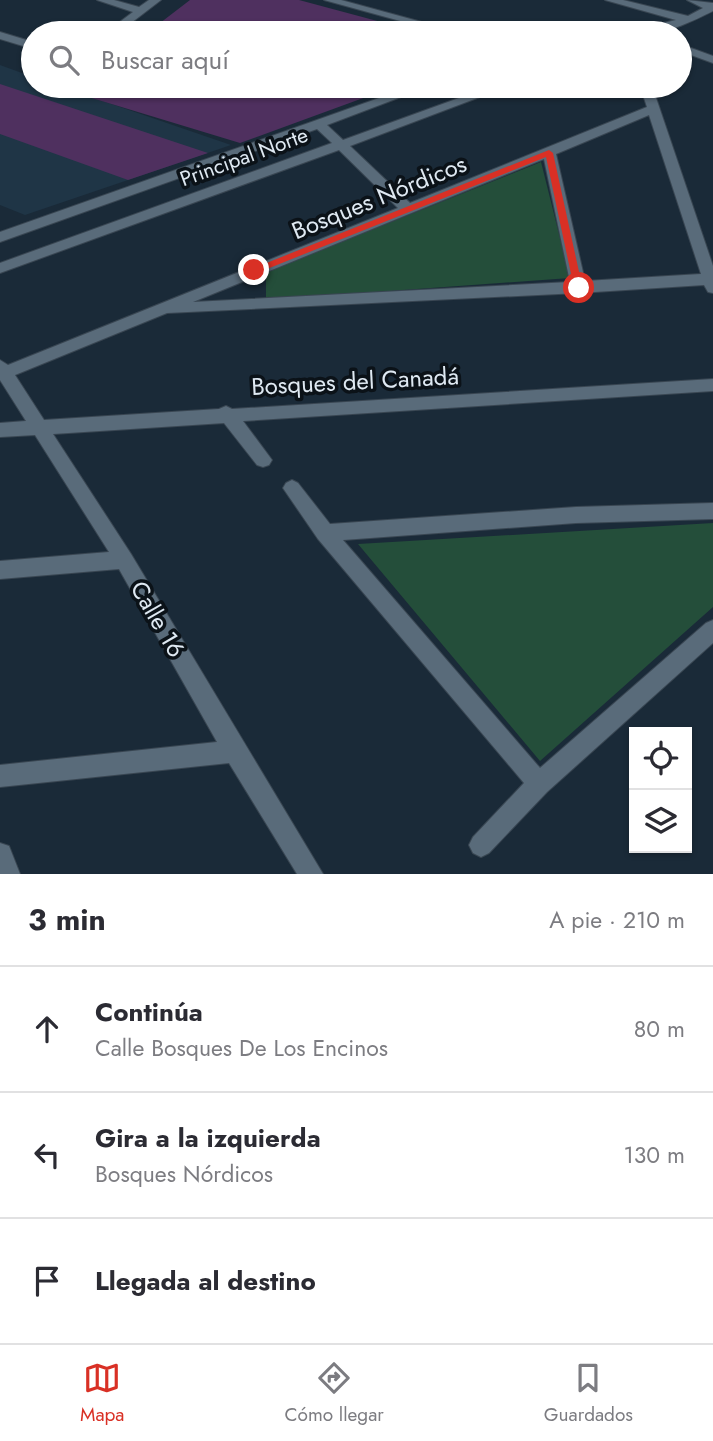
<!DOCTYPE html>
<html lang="es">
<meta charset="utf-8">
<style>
:root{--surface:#fff;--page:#f7f7f7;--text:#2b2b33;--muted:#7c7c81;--line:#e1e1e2;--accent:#d93025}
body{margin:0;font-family:Jost,sans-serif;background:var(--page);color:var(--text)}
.controls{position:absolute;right:21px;bottom:21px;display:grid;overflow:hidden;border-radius:0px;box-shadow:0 2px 5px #0004}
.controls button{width:63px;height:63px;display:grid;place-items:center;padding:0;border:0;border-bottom:2px solid var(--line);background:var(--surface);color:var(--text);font:35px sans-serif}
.stop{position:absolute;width:21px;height:21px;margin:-16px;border:5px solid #d93025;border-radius:50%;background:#fff}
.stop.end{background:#d93025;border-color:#fff;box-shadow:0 2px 7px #0008}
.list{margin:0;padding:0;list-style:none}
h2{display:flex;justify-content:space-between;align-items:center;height:91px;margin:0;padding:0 28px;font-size:30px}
h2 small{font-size:23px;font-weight:400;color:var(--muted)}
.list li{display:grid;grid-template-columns:46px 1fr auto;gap:21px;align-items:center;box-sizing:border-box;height:126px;padding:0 28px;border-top:2px solid var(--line)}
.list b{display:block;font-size:26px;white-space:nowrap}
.list p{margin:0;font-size:23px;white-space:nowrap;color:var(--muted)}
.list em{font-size:23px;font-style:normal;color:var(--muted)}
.icon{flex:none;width:38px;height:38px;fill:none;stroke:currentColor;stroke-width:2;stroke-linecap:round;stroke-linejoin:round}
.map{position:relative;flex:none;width:713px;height:874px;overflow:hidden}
.search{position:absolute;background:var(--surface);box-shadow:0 2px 5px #0004;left:21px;right:21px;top:21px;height:77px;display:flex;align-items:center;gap:18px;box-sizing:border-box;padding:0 24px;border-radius:38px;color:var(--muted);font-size:26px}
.sheet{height:469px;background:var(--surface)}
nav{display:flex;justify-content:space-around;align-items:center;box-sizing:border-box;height:98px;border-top:2px solid var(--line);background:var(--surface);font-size:19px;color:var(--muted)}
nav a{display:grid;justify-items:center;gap:4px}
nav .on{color:var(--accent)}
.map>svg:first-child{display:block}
.built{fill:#1f3546}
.green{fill:#244e3a}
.building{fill:#4f305f}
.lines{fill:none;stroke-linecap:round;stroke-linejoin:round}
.minor-casing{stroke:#394652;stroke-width:2}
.minor{fill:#596b7a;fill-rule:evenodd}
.route{fill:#d93025}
.labels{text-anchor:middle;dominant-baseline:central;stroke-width:7;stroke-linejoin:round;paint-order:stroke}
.far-street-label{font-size:21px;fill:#dfe9f2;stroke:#0b1218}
.street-label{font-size:24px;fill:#dfe9f2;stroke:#0b1218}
</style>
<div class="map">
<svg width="713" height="874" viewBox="0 0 713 874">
<rect width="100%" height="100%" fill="#1a2a38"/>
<path class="built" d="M 0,65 L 33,77 L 33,86 L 59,86 L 231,145 L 25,215 L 0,205 Z"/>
<path class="green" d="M 541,162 L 570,278 L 266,300 L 266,272 Z
M 713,523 L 713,607 L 540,761 L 358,544 Z"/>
<path class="building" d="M 190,0 L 299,0 L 422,33 L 147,33 Z
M 0,84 L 208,153 L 128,180 L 0,134 Z
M 81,86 L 396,86 L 240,143 L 72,92 Z"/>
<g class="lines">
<defs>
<path id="minor" d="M 97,0 L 114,0 L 139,7 L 149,0 L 161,0 L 118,33 L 105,33 L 133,12 Z
M 324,0 L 341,0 L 462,33 L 444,33 Z
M 605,0 L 623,0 L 688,16 L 703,8 L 687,0 L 713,3 L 713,11 C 693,21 669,33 647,33 L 659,24 L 676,20 Z
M 0,32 L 33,42 L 33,49 L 0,39 Z
M 680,44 L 713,56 L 713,63 L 680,51 Z
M 413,86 L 430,86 L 327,125 L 343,140 L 492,86 L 509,86 L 350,146 L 410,203 L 647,107 L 640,86 L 652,86 L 713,266 L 713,293 L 708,292 L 704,285 L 579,293 L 167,313 L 15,375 L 44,420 L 219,409 L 226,406 L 232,409 L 713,379 L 713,391 L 243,421 L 272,460 L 269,465 L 263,467 L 257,465 L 224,423 L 53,434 L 131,554 L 323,874 L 297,874 L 229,763 L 0,787 L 0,765 L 217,742 L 119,569 L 0,579 L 0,561 L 109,552 L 35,435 L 0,437 L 0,423 L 26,421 L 0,380 L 0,360 L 8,365 L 398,208 L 339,150 L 0,273 L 0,263 L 332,143 L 317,129 L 0,242 L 0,232 ZM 649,115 L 701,274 L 585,281 L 556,154 ZM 544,159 L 570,282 L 193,302 Z
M 292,480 L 298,483 L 330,524 L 576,507 L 713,503 L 713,519 L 576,523 L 343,540 L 540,768 L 706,623 L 713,620 L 713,643 L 547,792 L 489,853 L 481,857 L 473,853 L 469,845 L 473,837 L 524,783 L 318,539 L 283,488 L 286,483 Z
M 0,843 L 9,846 L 20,874 L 0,874 Z"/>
</defs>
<use href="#minor" class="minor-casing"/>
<use href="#minor" class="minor"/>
</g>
<path class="route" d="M 549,150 L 553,153 L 583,290 L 574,288 L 546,157 L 257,273 L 249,270 Z"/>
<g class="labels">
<g class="far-street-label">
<text transform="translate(244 157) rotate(-20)">Principal Norte</text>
</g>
<g class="street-label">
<text transform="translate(379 197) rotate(-22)">Bosques Nórdicos</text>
<text transform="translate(355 381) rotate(-3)">Bosques del Canadá</text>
<text transform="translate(158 619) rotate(60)">Calle 16</text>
</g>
</g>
</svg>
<div class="controls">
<button><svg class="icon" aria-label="locate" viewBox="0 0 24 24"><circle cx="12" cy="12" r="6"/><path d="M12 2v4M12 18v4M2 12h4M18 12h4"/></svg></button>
<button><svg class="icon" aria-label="layers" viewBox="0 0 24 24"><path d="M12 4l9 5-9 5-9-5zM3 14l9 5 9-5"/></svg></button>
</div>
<div class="stop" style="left:579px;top:288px"></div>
<div class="stop end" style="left:254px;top:270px"></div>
<div class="search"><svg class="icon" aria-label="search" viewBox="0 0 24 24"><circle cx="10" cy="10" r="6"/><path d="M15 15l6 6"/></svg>Buscar aquí</div>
</div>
<section class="sheet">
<h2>3 min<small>A pie · 210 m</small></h2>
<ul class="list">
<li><svg class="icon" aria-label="ahead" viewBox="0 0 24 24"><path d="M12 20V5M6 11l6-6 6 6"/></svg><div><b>Continúa</b><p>Calle Bosques De Los Encinos</p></div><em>80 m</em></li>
<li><svg class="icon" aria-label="left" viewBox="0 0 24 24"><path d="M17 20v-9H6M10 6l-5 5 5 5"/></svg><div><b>Gira a la izquierda</b><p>Bosques Nórdicos</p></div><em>130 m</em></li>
<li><svg class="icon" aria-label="arrive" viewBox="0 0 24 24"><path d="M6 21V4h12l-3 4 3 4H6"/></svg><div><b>Llegada al destino</b></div></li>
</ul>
</section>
<nav>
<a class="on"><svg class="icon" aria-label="map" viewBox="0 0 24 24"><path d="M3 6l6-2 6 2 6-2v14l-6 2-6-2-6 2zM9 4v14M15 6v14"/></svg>Mapa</a>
<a><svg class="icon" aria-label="directions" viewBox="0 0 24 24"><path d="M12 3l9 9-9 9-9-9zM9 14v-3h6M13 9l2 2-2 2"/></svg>Cómo llegar</a>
<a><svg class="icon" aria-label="saved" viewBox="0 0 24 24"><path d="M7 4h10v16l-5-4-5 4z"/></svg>Guardados</a>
</nav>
